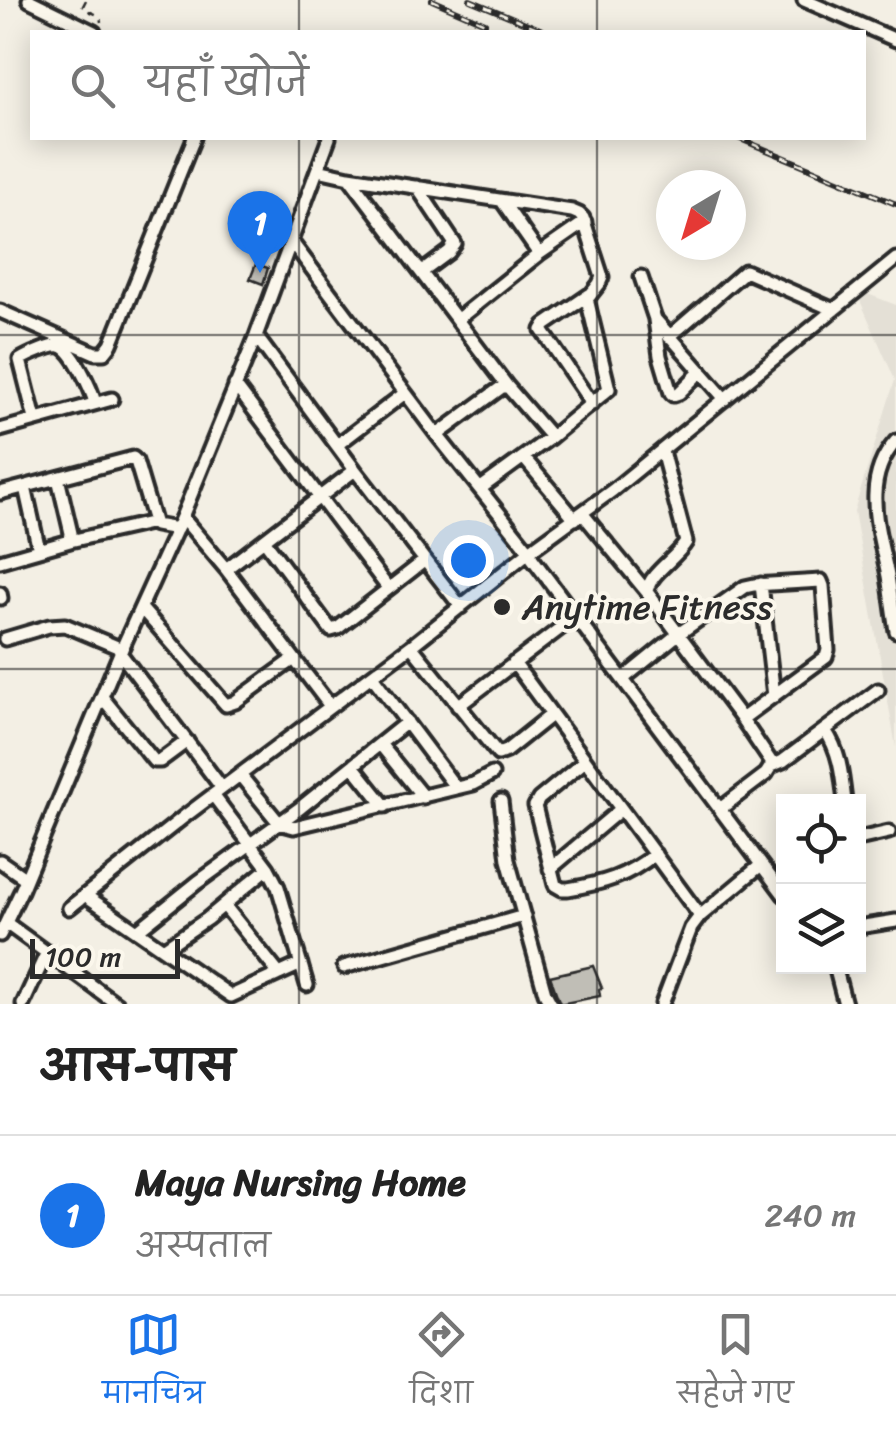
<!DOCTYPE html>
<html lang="hi">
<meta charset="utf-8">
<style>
:root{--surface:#fff;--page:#f6f6f6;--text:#222;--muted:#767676;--line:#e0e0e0;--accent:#1a73e8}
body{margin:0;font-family:Sriracha,"Playpen Sans Deva",sans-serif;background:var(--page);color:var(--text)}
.controls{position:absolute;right:30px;bottom:30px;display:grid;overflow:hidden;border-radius:0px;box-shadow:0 5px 25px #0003}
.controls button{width:90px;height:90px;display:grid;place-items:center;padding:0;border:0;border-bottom:2px solid var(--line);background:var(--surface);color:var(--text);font:50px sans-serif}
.compass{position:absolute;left:656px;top:170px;width:90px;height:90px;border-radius:50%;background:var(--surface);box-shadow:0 5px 25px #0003;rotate:218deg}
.scale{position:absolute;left:30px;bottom:25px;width:150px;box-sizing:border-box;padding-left:10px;border:5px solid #2b2b2b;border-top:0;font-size:28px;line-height:35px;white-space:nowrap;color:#2b2b2b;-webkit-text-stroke:8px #fbf7ec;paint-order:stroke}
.you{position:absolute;left:468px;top:560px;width:35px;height:35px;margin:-25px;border:8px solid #fff;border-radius:50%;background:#1a73e8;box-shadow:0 0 0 15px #1a73e833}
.badge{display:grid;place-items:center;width:65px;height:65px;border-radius:50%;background:var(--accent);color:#fff;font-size:32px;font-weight:700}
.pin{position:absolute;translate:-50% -82px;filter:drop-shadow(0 2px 5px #0008)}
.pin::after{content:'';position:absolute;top:52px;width:35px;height:30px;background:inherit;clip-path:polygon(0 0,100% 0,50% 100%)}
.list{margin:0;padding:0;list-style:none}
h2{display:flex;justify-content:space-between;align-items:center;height:130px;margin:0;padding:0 40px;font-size:42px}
h2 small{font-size:32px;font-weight:400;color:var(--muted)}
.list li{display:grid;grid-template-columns:65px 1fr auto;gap:30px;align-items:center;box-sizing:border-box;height:160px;padding:0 40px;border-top:2px solid var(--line)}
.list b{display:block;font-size:38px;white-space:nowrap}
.list p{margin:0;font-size:32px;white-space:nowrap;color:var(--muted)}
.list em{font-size:32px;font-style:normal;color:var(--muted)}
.icon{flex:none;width:55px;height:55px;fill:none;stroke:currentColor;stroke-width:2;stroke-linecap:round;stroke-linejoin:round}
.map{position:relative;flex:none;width:896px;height:1004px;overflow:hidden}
.search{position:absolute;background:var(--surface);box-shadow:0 5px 25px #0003;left:30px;right:30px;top:30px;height:110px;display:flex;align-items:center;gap:25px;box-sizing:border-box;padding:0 35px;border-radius:0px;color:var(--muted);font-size:38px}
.sheet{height:290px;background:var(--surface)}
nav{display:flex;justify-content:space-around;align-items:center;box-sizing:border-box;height:140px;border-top:2px solid var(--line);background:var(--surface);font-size:28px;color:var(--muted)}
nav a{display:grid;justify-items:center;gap:5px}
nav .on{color:var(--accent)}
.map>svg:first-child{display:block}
.built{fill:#e4e0d6}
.building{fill:#c0beb6;stroke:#2b2b2b;stroke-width:2.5}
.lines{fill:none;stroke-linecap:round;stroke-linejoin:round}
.minor-casing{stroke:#2b2b2b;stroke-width:19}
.path{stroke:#2b2b2b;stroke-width:2.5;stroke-dasharray:8 8;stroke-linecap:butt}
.minor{stroke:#fbf7ec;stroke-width:11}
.rail-casing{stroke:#2b2b2b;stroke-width:6}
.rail{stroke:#fbf7ec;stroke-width:2.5;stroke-dasharray:8;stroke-linecap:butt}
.grid{fill:none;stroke:#2b2b2b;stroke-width:2.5;stroke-opacity:0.55}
.poi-dot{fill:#2b2b2b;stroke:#fbf7ec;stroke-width:4}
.labels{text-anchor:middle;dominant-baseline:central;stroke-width:8;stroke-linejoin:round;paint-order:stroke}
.poi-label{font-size:35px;fill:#2b2b2b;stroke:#fbf7ec;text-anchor:start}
</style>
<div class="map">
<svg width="896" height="1004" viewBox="0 0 896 1004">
<rect width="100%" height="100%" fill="#f3efe4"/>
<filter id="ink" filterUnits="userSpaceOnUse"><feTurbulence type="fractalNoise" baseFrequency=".01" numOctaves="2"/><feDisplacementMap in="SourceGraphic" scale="20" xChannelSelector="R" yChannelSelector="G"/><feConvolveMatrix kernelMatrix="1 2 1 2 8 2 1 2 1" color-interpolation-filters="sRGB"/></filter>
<g filter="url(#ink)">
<path class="built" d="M 855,289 L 896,305 L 896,747 L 854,511 L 895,380 Z"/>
<path class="building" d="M 256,264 L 268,268 L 263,284 L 250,279 Z
M 593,966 L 602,988 L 599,989 L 600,996 L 560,1004 L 550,976 Z"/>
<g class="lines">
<defs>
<path id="minor" d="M 29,0 L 94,32
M 804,0 L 896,40
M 318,170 L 349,177 L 572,211 L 579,214 L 583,218 L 602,277 L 599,284 L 588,298 L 588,303 L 609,389 L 551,437 L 507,386 L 502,387 L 437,435
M 349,177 L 507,386
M 417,187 L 455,244 L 449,252 L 422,272
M 502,201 L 539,254
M 291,241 L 437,435 L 530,552 L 532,558 L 784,895
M 641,277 L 655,319 L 725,399
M 589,295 L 545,325 L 542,330 L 592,404
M 0,311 L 95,353 L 104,353 L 111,344 L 194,138
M 458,319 L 539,254 L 585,222
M 655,320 L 660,356 L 671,393 L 673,395 L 679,393 L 701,371
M 256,336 L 355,470 L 461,607
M 669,337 L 745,271 L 834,310
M 235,385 L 388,588
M 35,419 L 20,360 C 26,356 52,344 60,346 C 73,348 92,391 95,403
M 0,430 L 112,399
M 896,441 C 860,481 879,530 888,576 C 891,595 893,613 896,631
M 337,445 L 405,393
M 662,451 L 686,542 C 676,559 649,573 647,592 L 742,719 L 771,762 L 771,766 L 766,774 L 720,809
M 524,458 L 575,519
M 25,487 L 39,550
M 481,488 L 551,437
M 0,493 L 133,458 L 136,461 L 155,525 L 177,529
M 582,513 L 647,592
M 182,517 L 226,569 L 330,706
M 264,540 L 331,630 L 338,628 L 424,561
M 70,541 L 154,522
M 0,561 L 70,541 L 71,533 L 58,478
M 226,569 L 355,470
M 761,584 L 774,696
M 0,593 L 1,598
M 141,608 L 226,705 L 235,702 L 294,659
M 5,639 L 49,626 L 65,625 L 122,649
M 411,646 L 498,754 L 506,751 L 551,715
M 120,653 L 222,788
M 514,663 L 700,916
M 372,676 L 456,788
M 623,679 L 677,635 L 745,587 L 754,585 L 821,581 L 823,586 L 828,650 L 826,657 L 742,719
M 102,697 L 154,761 L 160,761 L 187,741
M 458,706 L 575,617
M 825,730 C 840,752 842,775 845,802
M 380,744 L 423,797
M 585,761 L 539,799 L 535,806 L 555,885 L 562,889 L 568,889 C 604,883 626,877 655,854
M 353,766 L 385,806
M 771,766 L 783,761 L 878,690
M 240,775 L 279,823 L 294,827 L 473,784 L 492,774
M 213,795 L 268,868 L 278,887 L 307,985
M 501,801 L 508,860 L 545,993 L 551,1004
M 858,839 L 889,832
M 0,861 L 26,879
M 550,869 L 621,809
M 85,895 L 231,996 L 301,964
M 224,905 L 279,974
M 69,908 L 185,816 L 411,646 L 535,547 L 613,490 L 896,259
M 6,923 L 117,1004
M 858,927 L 896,921
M 137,931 L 198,882 L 300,808 L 407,722
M 0,935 L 21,891 L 120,653 L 182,517 L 256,336 L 329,138
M 163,949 L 207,919 L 268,868
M 835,966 L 845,1004
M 344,967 L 524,916
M 23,1004 L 47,952
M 662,1004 L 691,928 L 700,916 L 761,865"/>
</defs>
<use href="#minor" class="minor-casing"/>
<path class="path" d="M 86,0 L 82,8 L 100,16 L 101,22"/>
<use href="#minor" class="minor"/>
<defs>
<path id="rail" d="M 432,0 L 485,23
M 470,0 L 547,32
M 738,138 L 896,204"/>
</defs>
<use href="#rail" class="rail-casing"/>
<use href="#rail" class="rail"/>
</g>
</g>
<path class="grid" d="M 299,0 L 299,32M 597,0 L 597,32M 299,138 L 299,1004M 597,138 L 597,1004M 0,335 L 896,335M 0,669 L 896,669"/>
<circle class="poi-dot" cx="502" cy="607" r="10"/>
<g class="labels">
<g class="poi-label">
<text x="522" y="607">Anytime Fitness</text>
</g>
</g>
</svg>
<div class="controls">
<button><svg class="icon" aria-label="locate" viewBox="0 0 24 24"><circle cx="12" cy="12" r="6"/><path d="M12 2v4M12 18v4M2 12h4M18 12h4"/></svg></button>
<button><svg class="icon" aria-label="layers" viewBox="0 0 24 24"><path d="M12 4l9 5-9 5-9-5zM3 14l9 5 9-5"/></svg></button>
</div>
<svg class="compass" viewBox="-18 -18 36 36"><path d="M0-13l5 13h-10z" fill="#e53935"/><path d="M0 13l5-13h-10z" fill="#767676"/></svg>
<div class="scale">100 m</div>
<div class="you"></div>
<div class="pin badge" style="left:260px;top:273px">1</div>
<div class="search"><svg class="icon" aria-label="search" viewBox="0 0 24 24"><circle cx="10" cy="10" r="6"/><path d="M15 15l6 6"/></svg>यहाँ खोजें</div>
</div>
<section class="sheet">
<h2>आस-पास<small></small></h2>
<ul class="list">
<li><span class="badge">1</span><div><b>Maya Nursing Home</b><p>अस्पताल</p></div><em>240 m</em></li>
</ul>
</section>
<nav>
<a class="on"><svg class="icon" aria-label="map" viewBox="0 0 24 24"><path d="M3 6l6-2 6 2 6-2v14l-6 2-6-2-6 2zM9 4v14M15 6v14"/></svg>मानचित्र</a>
<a><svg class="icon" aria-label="directions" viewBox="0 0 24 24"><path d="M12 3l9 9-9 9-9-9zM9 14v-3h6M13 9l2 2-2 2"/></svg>दिशा</a>
<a><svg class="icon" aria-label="saved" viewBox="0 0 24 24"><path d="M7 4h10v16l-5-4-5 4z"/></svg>सहेजे गए</a>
</nav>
